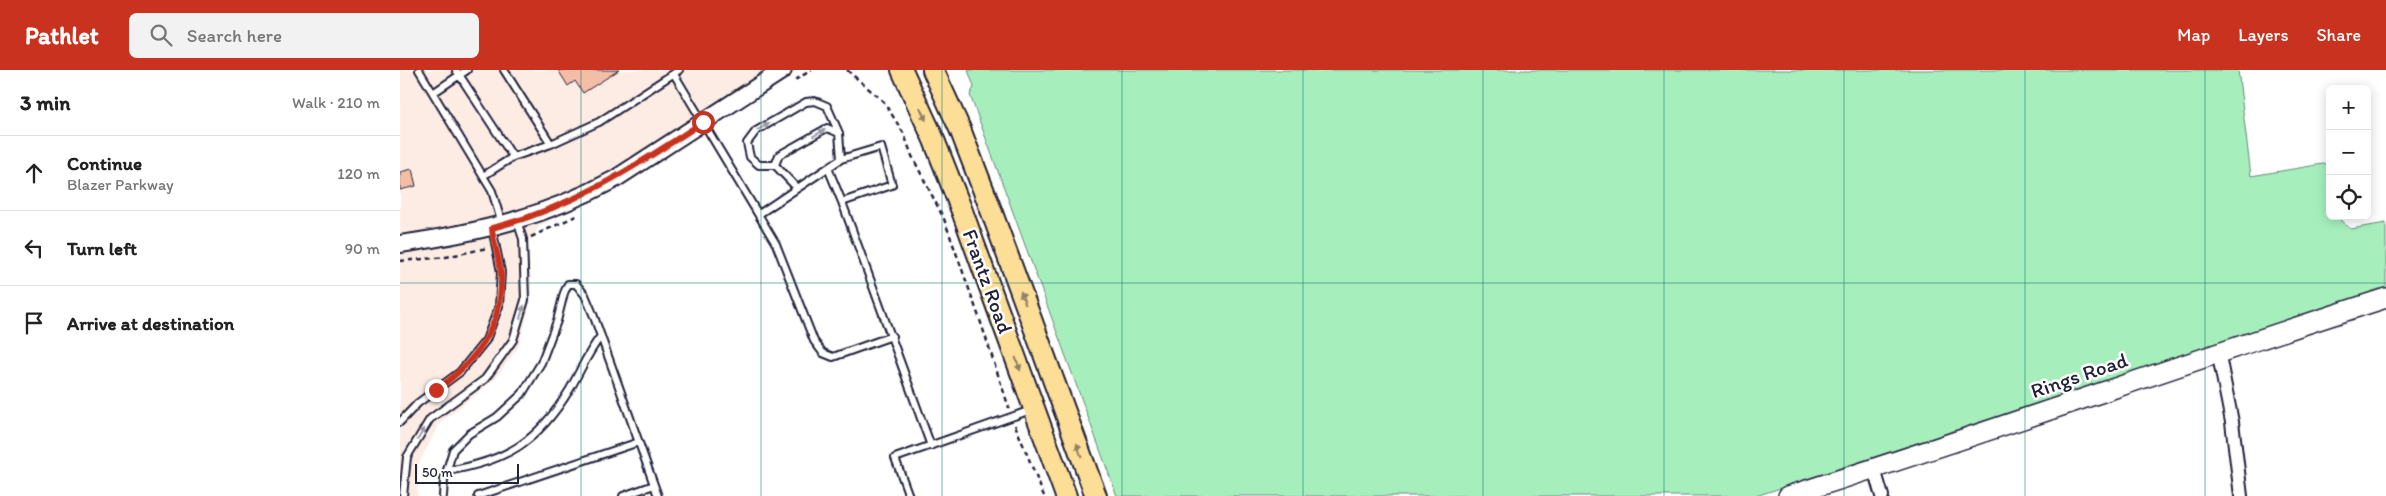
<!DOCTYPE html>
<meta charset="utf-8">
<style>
:root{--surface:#fff;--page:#f2f2f2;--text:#222;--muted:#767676;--line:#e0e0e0;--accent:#c8321e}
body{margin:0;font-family:Itim,sans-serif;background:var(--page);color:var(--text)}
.controls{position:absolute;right:15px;top:15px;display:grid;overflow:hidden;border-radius:8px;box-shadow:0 2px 12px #0003}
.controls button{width:45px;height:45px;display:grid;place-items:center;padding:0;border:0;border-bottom:1px solid var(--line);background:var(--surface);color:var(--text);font:25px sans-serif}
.scale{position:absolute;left:15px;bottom:12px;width:104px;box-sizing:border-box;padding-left:5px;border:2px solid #22223b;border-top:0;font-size:14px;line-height:18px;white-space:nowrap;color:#22223b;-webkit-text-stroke:4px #fff;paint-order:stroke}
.stop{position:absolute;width:15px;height:15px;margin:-11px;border:4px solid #c8321e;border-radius:50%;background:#fff}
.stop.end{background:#c8321e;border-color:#fff;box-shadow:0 1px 5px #0008}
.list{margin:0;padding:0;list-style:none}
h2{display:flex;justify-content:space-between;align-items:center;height:65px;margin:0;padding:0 20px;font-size:21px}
h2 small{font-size:16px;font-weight:400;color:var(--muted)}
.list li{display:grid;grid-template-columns:32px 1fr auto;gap:15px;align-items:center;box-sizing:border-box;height:75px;padding:0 20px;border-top:1px solid var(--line)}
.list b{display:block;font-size:19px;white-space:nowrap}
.list p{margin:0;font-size:16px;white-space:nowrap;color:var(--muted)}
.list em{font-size:16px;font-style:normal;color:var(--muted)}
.icon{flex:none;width:28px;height:28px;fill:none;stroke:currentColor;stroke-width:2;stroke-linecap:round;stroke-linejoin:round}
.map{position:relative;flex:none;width:1986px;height:426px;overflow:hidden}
header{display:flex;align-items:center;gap:30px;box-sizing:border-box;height:70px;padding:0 25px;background:var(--accent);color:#fff}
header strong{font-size:24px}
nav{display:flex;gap:28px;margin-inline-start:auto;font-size:18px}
.search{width:350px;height:45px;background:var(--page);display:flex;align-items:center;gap:12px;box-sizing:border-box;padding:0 18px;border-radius:8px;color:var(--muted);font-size:19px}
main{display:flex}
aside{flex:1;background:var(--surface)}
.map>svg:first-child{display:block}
.built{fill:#fcece4}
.green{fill:#a6efbd;stroke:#64887c}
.building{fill:#f4bea6;stroke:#22223b}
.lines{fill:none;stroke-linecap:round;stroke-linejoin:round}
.service-casing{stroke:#22223b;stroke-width:10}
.minor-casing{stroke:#22223b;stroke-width:16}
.tertiary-casing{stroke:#22223b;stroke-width:20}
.secondary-casing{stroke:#22223b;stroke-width:22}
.primary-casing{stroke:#22223b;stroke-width:24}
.path{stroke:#22223b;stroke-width:2.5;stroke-dasharray:5 4;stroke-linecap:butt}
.service{stroke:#fff;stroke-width:6}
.minor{stroke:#fff;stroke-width:12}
.tertiary{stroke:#fff;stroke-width:16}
.secondary{stroke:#fff;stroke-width:19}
.primary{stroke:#fcde96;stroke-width:20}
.oneway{fill:#8f8068}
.oneway2{fill:#9c9ca7}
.route{stroke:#c8321e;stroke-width:6}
.grid{fill:none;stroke:#0f766e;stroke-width:1;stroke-opacity:0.55}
.labels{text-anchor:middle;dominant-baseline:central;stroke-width:5;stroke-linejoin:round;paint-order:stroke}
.street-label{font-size:21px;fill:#22223b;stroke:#fff}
</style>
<header>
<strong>Pathlet</strong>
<div class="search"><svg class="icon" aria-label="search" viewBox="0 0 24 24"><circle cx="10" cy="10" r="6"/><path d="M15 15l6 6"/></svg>Search here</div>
<nav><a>Map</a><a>Layers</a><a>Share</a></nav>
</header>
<main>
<aside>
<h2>3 min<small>Walk · 210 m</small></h2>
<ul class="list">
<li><svg class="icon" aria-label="ahead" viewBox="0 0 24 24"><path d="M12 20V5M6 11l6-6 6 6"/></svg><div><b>Continue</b><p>Blazer Parkway</p></div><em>120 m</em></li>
<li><svg class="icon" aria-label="left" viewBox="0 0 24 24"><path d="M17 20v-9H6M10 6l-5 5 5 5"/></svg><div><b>Turn left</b></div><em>90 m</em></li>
<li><svg class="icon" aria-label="arrive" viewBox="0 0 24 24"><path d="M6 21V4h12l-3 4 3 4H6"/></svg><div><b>Arrive at destination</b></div></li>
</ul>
</aside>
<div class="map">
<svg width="1986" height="426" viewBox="0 0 1986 426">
<rect width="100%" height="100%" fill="#fff"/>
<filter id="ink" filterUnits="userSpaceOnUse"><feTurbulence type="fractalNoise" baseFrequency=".02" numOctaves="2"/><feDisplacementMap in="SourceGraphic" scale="10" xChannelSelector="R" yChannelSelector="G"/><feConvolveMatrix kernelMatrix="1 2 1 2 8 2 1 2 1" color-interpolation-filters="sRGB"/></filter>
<g filter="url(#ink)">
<path class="built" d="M 0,0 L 398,0 L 188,133 L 140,155 L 128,174 L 132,224 L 119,276 L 95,309 L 40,353 L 19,393 L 17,426 L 0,426 Z"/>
<path class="green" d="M 568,0 L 1838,0 L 1851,106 L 1929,93 L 1930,146 L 1940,146 L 1941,151 L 1951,159 L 1986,153 L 1986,219 L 1356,426 L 717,426 L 570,25 L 574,17 Z"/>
<path class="building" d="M 158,0 L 219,0 L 183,23 L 175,11 L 168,16 Z
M 12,99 L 16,116 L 0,120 L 0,102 Z"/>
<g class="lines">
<defs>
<path id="service" d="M 19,0 L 92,121 L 102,154
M 56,0 L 113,87 L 83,106
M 104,0 L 151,74 L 199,52 L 279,0
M 274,4 L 376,174 L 414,271 L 423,283 L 433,287 L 492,266
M 33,23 L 67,0
M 113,87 L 151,74
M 375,95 L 379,85 L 427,58 L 439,63
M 397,118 L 375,95 L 359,95 L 350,87 L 347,73 L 356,61 L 406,32 L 415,31 L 427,36 L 439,63 L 441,89
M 442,132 L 531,376
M 359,144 L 441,89 L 481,77 L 492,115 L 442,132 L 428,98
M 0,352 L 18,333 L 60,302 L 86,270 L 99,236 L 101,202 L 92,158
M 47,401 C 107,391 138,372 170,319 C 181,300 188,282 201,266
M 3,426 L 7,387 L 30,349 L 85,309 L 113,270 L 125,230 L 123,169 L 117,151
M 43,426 L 44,410 L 53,380 L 69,364 L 97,347 L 122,324 L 141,293 L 157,251 L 164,223 L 168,214 L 176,214 L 185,225 L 193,244 L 258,426
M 78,426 L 239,372
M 223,426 L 254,415
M 509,426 L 495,388 L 631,340"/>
<path id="minor" d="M 1818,281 L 1832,352 L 1841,426
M 1474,399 L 1482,426"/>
<path id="tertiary" d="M 0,174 C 78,163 145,147 215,109 L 383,0"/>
<path id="secondary" d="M 1388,426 C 1588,363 1786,292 1986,228"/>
<path id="primary" d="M 502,0 L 534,70 L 562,141 L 666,426
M 533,0 L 560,59 L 588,132 L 696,426"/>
</defs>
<use href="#service" class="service-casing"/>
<use href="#minor" class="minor-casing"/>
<use href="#tertiary" class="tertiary-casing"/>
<use href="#secondary" class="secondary-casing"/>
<use href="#primary" class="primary-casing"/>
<path class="path" d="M 447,0 L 484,32 L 504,64 L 512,86 L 544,149 L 579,247 L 609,338
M 395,10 L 412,0
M 131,167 L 178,145
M 0,191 L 46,187 L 87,178
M 615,355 L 644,426"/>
<use href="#service" class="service"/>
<use href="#minor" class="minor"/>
<use href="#tertiary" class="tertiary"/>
<use href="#secondary" class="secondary"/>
<use href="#primary" class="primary"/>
</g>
<defs><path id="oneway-solid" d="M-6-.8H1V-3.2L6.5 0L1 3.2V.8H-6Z" transform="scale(1.25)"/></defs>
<g class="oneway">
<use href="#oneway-solid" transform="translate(523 44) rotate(66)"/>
<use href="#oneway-solid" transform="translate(623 228) rotate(-110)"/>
<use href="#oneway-solid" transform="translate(618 294) rotate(70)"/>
<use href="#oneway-solid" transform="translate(679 380) rotate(-110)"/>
</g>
<g class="oneway2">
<use href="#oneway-solid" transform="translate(363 57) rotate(-29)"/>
<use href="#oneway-solid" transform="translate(419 63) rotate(-29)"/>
<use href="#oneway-solid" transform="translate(122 242) rotate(-73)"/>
<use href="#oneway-solid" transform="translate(21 364) rotate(-59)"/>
</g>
</g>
<g class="lines" filter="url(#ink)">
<path class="route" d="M 36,320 C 77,291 103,256 101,204 C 100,189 93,173 92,158 C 172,138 235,97 303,52"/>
</g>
<path class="grid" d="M 181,0 L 181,426M 361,0 L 361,426M 542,0 L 542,426M 722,0 L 722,426M 903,0 L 903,426M 1083,0 L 1083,426M 1264,0 L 1264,426M 1444,0 L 1444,426M 1625,0 L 1625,426M 1805,0 L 1805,426M 0,213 L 1986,213"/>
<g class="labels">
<g class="street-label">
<text transform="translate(588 211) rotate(70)">Frantz Road</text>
<text transform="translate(1679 305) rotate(-19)">Rings Road</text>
</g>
</g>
</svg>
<div class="controls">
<button>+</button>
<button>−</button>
<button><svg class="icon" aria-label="locate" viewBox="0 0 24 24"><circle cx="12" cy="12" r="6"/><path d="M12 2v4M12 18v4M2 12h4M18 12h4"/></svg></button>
</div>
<div class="scale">50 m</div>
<div class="stop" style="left:303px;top:52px"></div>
<div class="stop end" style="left:36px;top:320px"></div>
</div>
</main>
